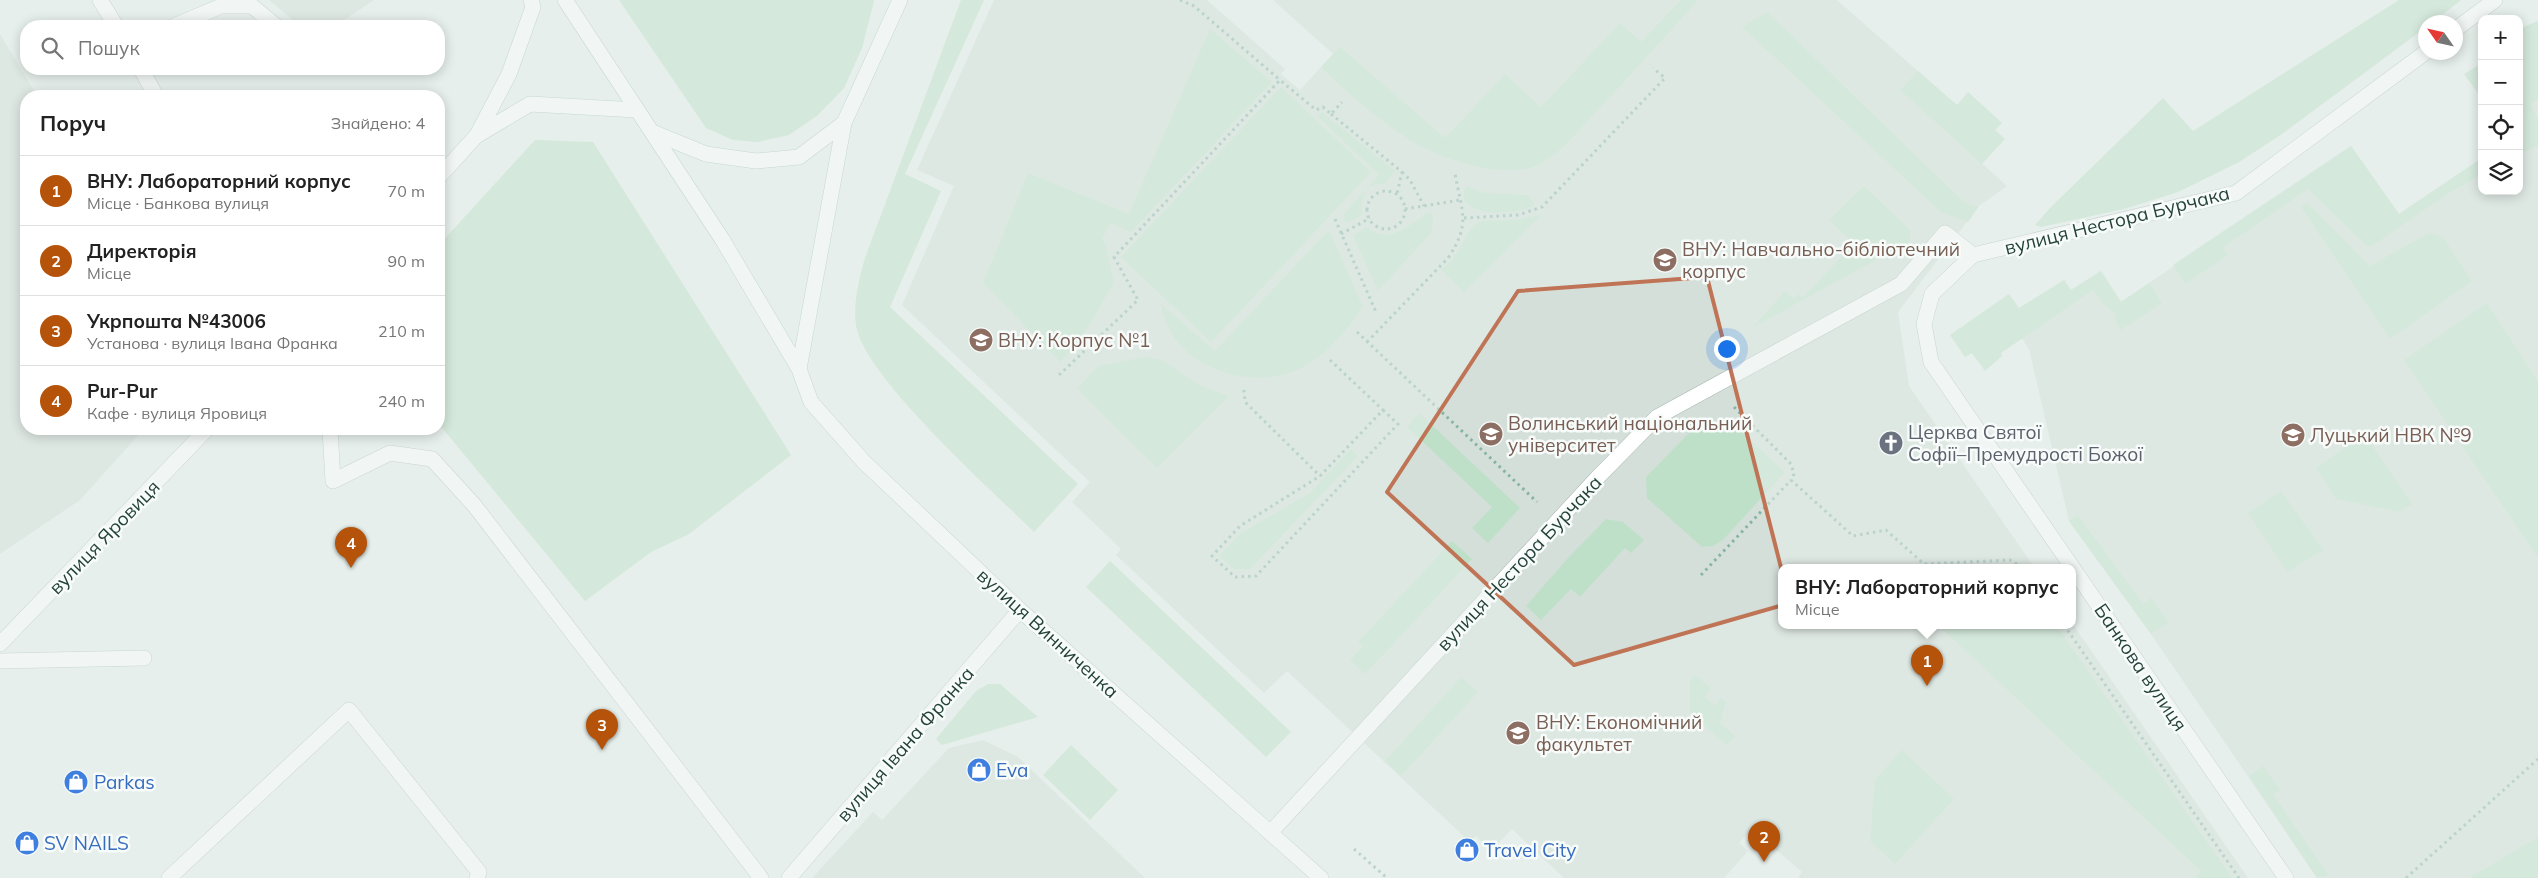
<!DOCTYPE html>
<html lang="uk">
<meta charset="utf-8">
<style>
:root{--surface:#fff;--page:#f2f2f2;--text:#222;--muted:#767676;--line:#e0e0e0;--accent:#b45309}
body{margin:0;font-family:Mulish,sans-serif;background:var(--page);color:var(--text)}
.controls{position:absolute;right:15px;top:15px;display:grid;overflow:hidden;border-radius:10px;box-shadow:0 2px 12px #0003}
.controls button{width:45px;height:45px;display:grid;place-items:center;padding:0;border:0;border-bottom:1px solid var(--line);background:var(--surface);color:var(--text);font:25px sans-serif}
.compass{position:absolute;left:2418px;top:15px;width:45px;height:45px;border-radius:50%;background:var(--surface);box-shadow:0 2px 12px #0003;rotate:304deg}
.you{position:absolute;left:1726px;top:348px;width:18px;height:18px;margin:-12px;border:4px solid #fff;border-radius:50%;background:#1a73e8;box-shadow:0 0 0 8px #1a73e833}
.badge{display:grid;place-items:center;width:32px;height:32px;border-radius:50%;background:var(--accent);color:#fff;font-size:16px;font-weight:700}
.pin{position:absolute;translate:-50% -41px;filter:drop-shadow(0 1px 2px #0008)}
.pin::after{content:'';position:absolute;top:26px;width:18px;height:15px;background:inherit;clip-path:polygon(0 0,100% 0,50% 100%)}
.popup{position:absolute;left:1778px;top:564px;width:298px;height:65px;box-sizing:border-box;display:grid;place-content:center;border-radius:10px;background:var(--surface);filter:drop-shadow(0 1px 4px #0005);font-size:16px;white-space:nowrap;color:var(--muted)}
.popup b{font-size:19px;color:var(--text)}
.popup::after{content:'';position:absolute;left:50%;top:100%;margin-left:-10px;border:10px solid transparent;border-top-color:var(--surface)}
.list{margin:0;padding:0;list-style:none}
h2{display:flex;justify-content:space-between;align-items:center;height:65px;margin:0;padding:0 20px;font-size:21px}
h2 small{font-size:16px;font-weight:400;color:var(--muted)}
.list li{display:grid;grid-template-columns:32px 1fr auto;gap:15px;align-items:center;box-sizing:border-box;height:70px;padding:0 20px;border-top:1px solid var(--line)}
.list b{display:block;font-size:19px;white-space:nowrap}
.list p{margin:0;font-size:16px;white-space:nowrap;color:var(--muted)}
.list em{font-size:16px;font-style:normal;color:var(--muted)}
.icon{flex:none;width:28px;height:28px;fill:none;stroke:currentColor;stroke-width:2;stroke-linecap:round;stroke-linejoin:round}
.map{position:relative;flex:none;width:2538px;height:878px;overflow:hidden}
.search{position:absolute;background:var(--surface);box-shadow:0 2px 12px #0003;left:20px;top:20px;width:425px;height:55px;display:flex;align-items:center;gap:12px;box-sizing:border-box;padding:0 18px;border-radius:20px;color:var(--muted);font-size:19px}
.panel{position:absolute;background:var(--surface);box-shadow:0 2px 12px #0003;left:20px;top:90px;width:425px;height:345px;border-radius:20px}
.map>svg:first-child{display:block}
.built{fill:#d4dfda}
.green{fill:#bfe0c8}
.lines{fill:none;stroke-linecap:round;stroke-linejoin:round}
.lane-casing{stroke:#a8b8b2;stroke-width:16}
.street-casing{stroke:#a8b8b2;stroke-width:16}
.secondary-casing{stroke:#a4bbb3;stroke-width:16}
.path{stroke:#86b3a5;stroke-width:3;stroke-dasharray:2.5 4;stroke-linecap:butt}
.lane{stroke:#fff;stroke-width:15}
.street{stroke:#fff;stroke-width:15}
.secondary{stroke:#fff;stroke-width:15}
.marked{fill:none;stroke:#c07456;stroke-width:4;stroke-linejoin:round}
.labels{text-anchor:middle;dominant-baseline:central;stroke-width:5;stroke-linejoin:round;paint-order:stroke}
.street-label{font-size:19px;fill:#24423a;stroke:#f7fbf9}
.education-label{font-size:19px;fill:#785e54;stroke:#f7fbf9;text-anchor:start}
.worship-label{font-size:19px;fill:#5b616d;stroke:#f7fbf9;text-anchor:start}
.shop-label{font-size:19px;fill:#366cbe;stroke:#f7fbf9;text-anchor:start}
</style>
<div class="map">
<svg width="2538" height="878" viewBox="0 0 2538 878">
<rect width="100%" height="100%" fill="#e6efeb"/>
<path class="built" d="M 269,0 L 374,0 L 344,20 L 338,26 L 300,26 Z
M 994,0 L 1207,0 L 1285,69 L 1281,74 L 1300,90 L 1333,54 L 1273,0 L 1837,0 L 1918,71 L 1901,90 L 2007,186 L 1979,206 L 1898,312 L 1909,386 L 2034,567 L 1782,567 L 1782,625 L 2072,625 L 2072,623 L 2248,878 L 1798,878 L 1802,872 L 1752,829 L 1739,843 L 1748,851 L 1724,878 L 1564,878 L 1512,829 L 1491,851 L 1476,836 L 1470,842 L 1287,671 L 1264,693 L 1116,555 L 1121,549 L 1072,502 L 1090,482 L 902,305 L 954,186 L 917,170 Z
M 2538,26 L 2538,878 L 2317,878 L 2151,634 L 2069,521 L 2029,349 L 2007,316 L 2064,280 L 2071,290 L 2101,271 L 2121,302 L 2351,146 L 2399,214 L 2482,158 L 2482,191 L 2519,191 L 2519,38 Z
M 0,34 L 37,96 L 26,96 L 26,429 L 144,429 L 80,500 L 0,554 Z
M 983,740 L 1018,757 L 1145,878 L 812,878 L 873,812 L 882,820 L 949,748 Z"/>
<path class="green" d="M 619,0 L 873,0 L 874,1 L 862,48 L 844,88 L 818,115 L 789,135 L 758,142 L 733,140 L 706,128 Z
M 961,0 L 984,0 L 905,174 L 941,191 L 890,307 L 1078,484 L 1034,532 C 994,492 863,376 856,325 C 853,303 859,279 865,258 Z
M 1681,0 L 1698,0 C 1663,39 1628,78 1593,115 C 1577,132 1561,153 1540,164 C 1508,180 1452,162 1422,147 C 1393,132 1344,91 1321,67 L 1340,47 L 1445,138 L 1505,74 L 1541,107 L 1620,23 L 1641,42 Z
M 2399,0 L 2461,0 L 2433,22 L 2426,22 L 2425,28 L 2282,134 L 2239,162 L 2178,192 L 2124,209 L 2041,227 L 2035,225 L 2051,207 L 2163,98 L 2193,131 Z
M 1767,12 L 1964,202 L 1973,206 L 1979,206 L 1968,222 L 1941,212 L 1742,27 Z
M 2538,21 L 2538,100 L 2531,103 L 2538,120 L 2538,146 L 2519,154 L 2519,29 Z
M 1210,29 L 1272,82 L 1131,232 L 1110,223 L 1102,240 L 1105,243 L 1114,283 L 1076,346 L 1060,362 L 983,283 L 1028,173 L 1129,214 Z
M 2482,63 L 2482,99 L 2464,74 Z
M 1918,71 L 1957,105 L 1968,92 L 2002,123 L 1995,130 L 2005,139 L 1982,164 L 1900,90 Z
M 1281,87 L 1371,172 L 1211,342 L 1121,257 Z
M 1322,112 L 1395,171 L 1384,184 C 1364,182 1360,199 1362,215 L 1347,223 L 1343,215 L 1379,175 L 1318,117 Z
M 535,140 L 593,142 L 791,455 L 689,534 L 651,552 L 585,601 L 439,424 L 439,245 Z
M 2351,146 L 2399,214 L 2482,158 L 2482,174 L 2449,193 L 2372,246 L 2367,246 L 2308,189 L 2223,247 L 2228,255 L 2185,284 L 2173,265 Z
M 1466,186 L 1483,193 L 1527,195 L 1535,204 C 1523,216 1450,219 1466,186 Z
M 1864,186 L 1910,230 L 1910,241 L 1752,328 L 1785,291 L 1794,299 L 1798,294 L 1802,298 L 1852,246 L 1850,240 L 1829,220 Z
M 2307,203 L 2370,266 L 2429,233 L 2443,237 L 2472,281 L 2390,339 L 2301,207 Z
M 1431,211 L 1433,220 L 1431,233 L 1378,291 L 1353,235 L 1367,227 C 1389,247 1411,223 1431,211 Z
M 1541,215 L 1464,292 L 1441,270 L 1452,261 L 1468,233 L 1476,224 L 1483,221 L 1515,220 Z
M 1329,230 L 1363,307 C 1345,331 1328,354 1301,368 C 1248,394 1170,365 1161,304 L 1215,351 Z
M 2101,271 L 2121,302 L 2149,283 L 2162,303 L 2121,330 L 2114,318 L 2116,314 L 2104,305 L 2093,290 L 2001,353 L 2002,356 L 1985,371 L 1972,353 L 1965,357 L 1950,335 L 2009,294 L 2019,308 L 2064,280 L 2071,290 Z
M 2487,303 L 2538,381 L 2538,558 L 2404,360 Z
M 1145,357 L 1162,360 L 1201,386 L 1229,396 L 1157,468 L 1077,389 L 1098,366 Z
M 1419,413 L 1520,508 L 1488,543 L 1472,528 L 1492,507 L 1407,427 Z
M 1738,429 L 1785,472 L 1723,540 L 1713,546 L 1702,547 L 1647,498 L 1646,477 L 1692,430 Z
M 2364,434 L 2412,504 L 2399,512 L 2336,499 L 2316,468 Z
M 1351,449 L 1358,456 L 1250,569 L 1234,569 L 1219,556 L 1241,533 L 1310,493 Z
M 2281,491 L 2323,550 L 2287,572 L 2248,513 Z
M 2078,515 L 2143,604 L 2151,598 L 2168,622 L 2151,634 L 2069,521 Z
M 1606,519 L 1623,522 L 1644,540 L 1631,553 L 1625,548 L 1580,597 L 1571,589 L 1541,620 L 1526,606 L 1568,558 Z
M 1452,541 L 1472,559 L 1365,674 L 1350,660 L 1363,646 L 1358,642 Z
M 1110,561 L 1291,732 L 1266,757 L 1086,587 Z
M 1938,625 L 2056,625 L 2232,878 L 2195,878 L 2201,871 Z
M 1695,675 L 1711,688 L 1705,697 L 1715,706 L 1721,698 L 1726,702 L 1720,723 L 1735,736 L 1727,745 L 1690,713 L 1690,680 Z
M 1461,677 L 1478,692 L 1401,776 L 1385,761 Z
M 988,684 L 1000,684 L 1038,717 L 942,745 L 936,739 L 976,691 Z
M 1071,745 L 1118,790 L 1090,820 L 1043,775 Z
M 1902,750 L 1954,799 L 1895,864 L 1870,841 L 1875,780 Z
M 2263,766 L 2280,790 L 2273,794 L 2328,875 L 2317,878 L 2249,776 Z
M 2538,837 L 2538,878 L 2469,878 Z"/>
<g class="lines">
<defs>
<path id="lane" d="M 174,26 L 221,6 L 252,6 L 276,26
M 330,429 L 333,481 L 390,453 L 432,459 L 474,505 L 761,878
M 0,661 L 144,658
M 1270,833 L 1597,478 L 1657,417 L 1901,284 L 1945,233 L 1973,255
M 169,878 L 349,710 L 479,872 L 477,878"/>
<path id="street" d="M 100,0 L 116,26
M 2456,29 L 2495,0
M 141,69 L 156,96
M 789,878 L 1020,610
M 2286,878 L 1931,362 L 1924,324 L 1932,294 L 1973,255 L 2236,193 L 2426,52"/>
<path id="secondary" d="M 565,0 L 722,239 L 799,369 L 811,402 L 864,462 L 1020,610 L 1321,878
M 652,132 L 706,154 L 756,161 L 799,157 L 844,123
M 477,135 L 509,74 L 533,7 L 531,0
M 439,177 L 476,136 L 530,104 L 637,110
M 799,369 L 844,123 L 900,0
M 0,644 L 207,429"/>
</defs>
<use href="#lane" class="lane-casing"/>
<use href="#street" class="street-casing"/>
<use href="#secondary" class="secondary-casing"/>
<path class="path" d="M 1180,0 L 1194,6 L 1280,80
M 1331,114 L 1402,172 L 1397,194
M 1402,172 L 1410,180 L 1424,206
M1367 210a19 19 0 1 1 38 0a19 19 0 1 1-38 0Z
M 1405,209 L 1460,200
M 1464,218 L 1518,215 L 1542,207 L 1665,78 L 1653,68
M 1335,219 L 1376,312
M 1341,234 L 1370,218
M 1357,332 L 1537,502
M 1367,342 L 1448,258 C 1471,224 1462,212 1455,174
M 1330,360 L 1383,410
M 1059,375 L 1138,300 L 1114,257 L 1280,80 L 1316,110 L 1323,107 L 1331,114 L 1342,102
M 1244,390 L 1245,402 L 1320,476
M 1734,407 L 1791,464 L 1794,474 L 1791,480 L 1853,536 L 1886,530 L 1924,564 L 2010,560 L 2022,567
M 1383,410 L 1398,424 L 1256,576 L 1235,577 L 1212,556 L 1240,526 L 1320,476 Z
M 1701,575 L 1791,480
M 2064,625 L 2239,878
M 1354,849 L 1387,878
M 2406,878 L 2538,759"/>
<use href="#lane" class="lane"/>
<use href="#street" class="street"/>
<use href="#secondary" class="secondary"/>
</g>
<path d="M0 0H2538V878H0ZM 1707,277 L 1790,603 L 1574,665 L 1387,492 L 1518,291 Z" fill="#e6efeb" fill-opacity=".55" fill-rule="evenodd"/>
<path class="marked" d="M 1707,277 L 1790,603 L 1574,665 L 1387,492 L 1518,291 Z"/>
<defs>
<symbol id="university-disc" viewBox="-11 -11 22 22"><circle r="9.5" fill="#8d6e63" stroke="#f7fbf9"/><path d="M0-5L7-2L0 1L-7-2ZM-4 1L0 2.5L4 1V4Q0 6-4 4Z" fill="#fff"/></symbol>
<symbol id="school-disc" viewBox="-11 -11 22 22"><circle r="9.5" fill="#8d6e63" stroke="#f7fbf9"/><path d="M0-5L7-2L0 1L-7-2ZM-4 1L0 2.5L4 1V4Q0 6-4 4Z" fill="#fff"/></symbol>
<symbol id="church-disc" viewBox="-11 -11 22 22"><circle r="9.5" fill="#6b7280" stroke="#f7fbf9"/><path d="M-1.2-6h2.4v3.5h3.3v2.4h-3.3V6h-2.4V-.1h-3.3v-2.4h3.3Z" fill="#fff"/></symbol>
<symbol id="shop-disc" viewBox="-11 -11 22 22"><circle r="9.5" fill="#3f7fe0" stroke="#f7fbf9"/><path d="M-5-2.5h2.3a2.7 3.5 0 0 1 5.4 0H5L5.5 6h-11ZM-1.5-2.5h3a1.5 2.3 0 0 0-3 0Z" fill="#fff"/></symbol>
</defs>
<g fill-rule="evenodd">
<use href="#university-disc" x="1651" y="246" width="28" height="28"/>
<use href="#university-disc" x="967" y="326" width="28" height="28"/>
<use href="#university-disc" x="1477" y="420" width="28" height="28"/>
<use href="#school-disc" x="2279" y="421" width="28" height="28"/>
<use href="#church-disc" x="1877" y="429" width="28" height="28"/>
<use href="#university-disc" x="1504" y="719" width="28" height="28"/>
<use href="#shop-disc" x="965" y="756" width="28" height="28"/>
<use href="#shop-disc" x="62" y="768" width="28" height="28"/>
<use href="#shop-disc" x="13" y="829" width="28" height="28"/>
<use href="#shop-disc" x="1453" y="836" width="28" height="28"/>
</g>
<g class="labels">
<g class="street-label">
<text transform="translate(2117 220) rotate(-14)">вулиця Нестора Бурчака</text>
<text transform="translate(104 537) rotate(-46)">вулиця Яровиця</text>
<text transform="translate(1519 563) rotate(-47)">вулиця Нестора Бурчака</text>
<text transform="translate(1048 633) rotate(42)">вулиця Винниченка</text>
<text transform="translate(2141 667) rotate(56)">Банкова вулиця</text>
<text transform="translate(905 744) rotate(-49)">вулиця Івана Франка</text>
</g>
<g class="education-label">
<text x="1682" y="249">ВНУ: Навчально-бібліотечний<tspan x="1682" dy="22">корпус</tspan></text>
<text x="998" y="340">ВНУ: Корпус №1</text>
<text x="1508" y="423">Волинський національний<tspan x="1508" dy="22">університет</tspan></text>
<text x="2310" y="435">Луцький НВК №9</text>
<text x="1536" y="722">ВНУ: Економічний<tspan x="1536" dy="22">факультет</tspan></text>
</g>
<g class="worship-label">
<text x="1908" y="432">Церква Святої<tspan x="1908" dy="22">Софії–Премудрості Божої</tspan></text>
</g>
<g class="shop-label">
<text x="996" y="770">Eva</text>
<text x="94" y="782">Parkas</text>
<text x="44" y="843">SV NAILS</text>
<text x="1484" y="850">Travel City</text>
</g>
</g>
</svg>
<div class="controls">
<button>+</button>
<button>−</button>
<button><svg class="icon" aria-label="locate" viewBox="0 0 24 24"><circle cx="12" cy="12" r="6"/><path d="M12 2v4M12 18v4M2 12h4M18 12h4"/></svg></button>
<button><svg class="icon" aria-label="layers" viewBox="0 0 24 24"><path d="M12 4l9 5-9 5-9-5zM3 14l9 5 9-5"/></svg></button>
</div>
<svg class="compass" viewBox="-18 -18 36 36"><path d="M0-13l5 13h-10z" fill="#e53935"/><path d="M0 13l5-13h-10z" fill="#767676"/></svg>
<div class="you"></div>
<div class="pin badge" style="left:1927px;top:686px">1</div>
<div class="popup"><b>ВНУ: Лабораторний корпус</b>Місце</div>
<div class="pin badge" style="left:1764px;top:862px">2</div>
<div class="pin badge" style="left:602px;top:750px">3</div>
<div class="pin badge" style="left:351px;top:568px">4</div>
<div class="search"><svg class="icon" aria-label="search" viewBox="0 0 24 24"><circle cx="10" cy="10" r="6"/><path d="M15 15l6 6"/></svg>Пошук</div>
<section class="panel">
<h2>Поруч<small>Знайдено: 4</small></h2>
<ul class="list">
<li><span class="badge">1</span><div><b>ВНУ: Лабораторний корпус</b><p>Місце · Банкова вулиця</p></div><em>70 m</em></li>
<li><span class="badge">2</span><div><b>Директорія</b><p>Місце</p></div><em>90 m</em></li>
<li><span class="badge">3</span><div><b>Укрпошта №43006</b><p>Установа · вулиця Івана Франка</p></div><em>210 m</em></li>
<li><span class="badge">4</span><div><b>Pur-Pur</b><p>Кафе · вулиця Яровиця</p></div><em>240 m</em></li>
</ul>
</section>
</div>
